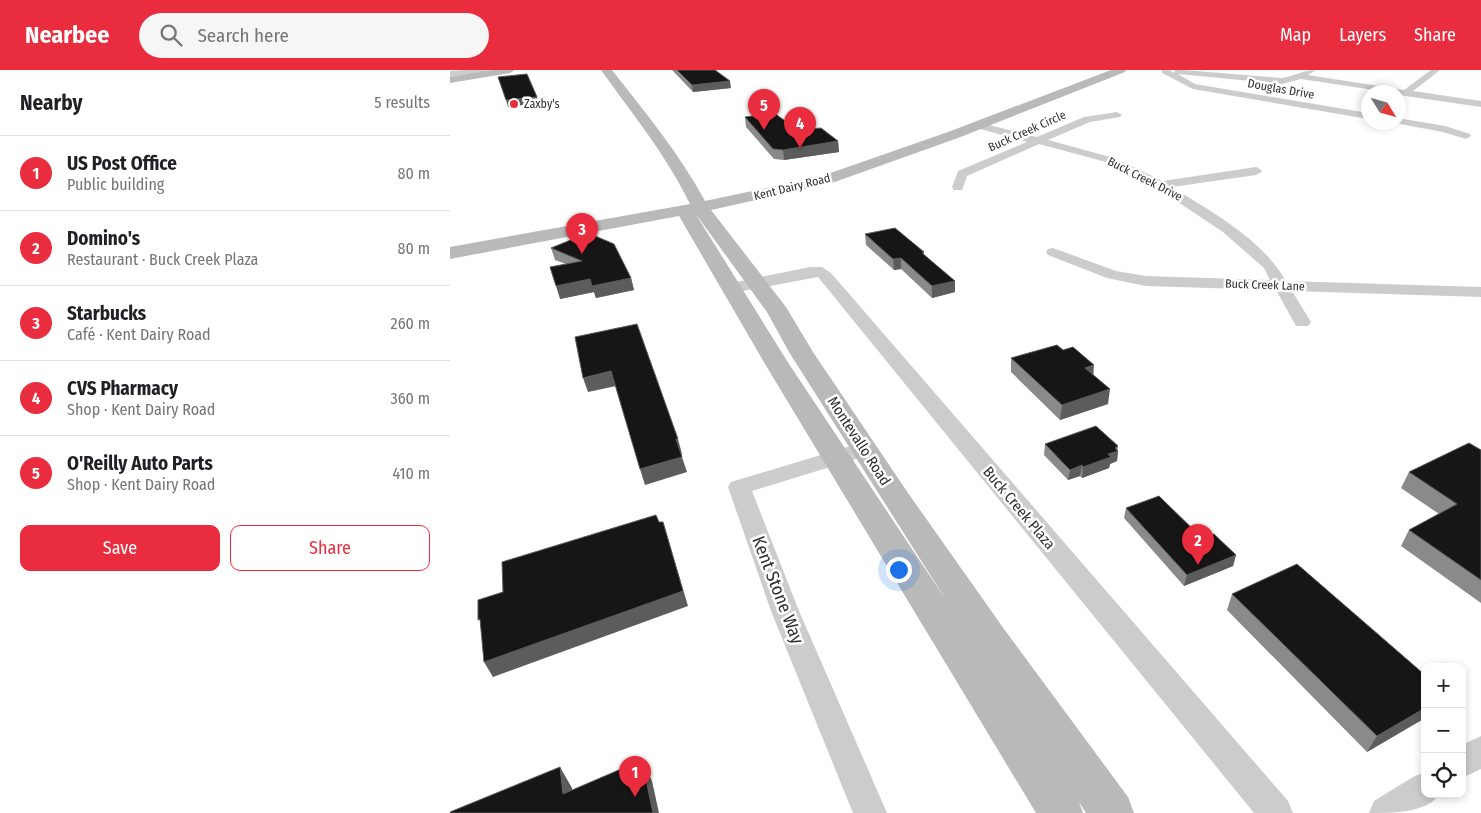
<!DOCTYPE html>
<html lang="en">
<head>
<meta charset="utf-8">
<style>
	body { margin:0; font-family:"Fira Sans Condensed",sans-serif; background:#f6f6f6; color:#202124 }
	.controls { position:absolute; right:15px; bottom:15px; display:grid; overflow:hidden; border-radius:10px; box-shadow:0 2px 8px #0003 }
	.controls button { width:45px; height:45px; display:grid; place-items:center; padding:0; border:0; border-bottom:1px solid #e0e0e0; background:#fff; color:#202124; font:25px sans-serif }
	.compass { position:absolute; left:911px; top:15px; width:45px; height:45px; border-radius:50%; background:#fff; box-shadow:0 2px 8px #0003; rotate:127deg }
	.you { position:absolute; left:448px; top:499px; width:18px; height:18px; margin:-12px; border:4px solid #fff; border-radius:50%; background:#1a73e8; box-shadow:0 0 0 8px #1a73e833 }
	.badge { display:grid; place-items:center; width:32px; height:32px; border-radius:50%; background:#ea2d3e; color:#fff; font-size:16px; font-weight:700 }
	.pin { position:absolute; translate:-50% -41px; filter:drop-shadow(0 1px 2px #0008) }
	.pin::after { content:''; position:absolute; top:26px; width:18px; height:15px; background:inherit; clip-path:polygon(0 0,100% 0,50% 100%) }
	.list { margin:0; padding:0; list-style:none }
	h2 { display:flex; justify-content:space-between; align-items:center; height:65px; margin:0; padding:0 20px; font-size:21px }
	h2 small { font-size:16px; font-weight:400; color:#757577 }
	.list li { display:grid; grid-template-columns:32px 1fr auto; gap:15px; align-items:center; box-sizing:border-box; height:75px; padding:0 20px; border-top:1px solid #e0e0e0 }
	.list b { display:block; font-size:19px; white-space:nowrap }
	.list p { margin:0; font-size:16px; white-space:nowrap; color:#757577 }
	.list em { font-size:16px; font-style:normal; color:#757577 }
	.actions { display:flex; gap:10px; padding:15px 20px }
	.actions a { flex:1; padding:11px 0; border:1px solid #ea2d3e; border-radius:10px; text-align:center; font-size:18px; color:#ea2d3e }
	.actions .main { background:#ea2d3e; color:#fff }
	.icon { flex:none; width:28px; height:28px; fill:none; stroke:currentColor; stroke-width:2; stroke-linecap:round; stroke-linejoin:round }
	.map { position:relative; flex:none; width:1031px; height:743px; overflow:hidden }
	header { display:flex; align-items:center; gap:30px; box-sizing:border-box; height:70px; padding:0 25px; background:#ea2d3e; color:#fff }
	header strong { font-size:24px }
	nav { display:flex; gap:28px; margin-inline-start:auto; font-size:18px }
	.search { width:350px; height:45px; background:#f6f6f6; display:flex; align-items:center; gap:12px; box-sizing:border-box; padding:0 18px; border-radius:28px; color:#757577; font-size:19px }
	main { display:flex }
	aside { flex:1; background:#fff }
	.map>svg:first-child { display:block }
</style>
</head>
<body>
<header>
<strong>Nearbee</strong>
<div class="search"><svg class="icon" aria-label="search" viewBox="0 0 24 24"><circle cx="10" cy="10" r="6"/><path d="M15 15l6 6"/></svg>Search here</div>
<nav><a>Map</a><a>Layers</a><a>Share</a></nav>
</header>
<main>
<aside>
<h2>Nearby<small>5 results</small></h2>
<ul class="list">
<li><span class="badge">1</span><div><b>US Post Office</b><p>Public building</p></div><em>80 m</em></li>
<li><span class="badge">2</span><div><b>Domino's</b><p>Restaurant · Buck Creek Plaza</p></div><em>80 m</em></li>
<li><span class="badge">3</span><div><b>Starbucks</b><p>Café · Kent Dairy Road</p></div><em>260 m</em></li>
<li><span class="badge">4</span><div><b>CVS Pharmacy</b><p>Shop · Kent Dairy Road</p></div><em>360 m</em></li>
<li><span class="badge">5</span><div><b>O'Reilly Auto Parts</b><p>Shop · Kent Dairy Road</p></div><em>410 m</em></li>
</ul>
<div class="actions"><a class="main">Save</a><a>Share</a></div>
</aside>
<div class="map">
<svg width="1031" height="743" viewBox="0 0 1031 743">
	<rect width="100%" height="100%" fill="#fff"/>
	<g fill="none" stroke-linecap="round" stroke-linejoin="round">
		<path fill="#ccc" fill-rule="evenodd" d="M13,0H38L34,2L0,7V1Z
			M712,0H719L724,3L725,0H734L832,8C844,6 854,0 866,0L858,5L954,20L981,0H990L963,21L1031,31V37L955,26L948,24V22H937L851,9L832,14L728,4L745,14L918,43V49L743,19L712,3Z
			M667,42L672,45L670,47L640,52L598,70L664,88L713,111L806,97L810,99L812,101L810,103L806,105L722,117C763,143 811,168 836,211L1031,217V227L842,221L861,252L858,256H846L826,220L696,216L657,208L598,185L596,182L598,179L603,178L666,201L696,206L820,210L814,198L773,162L707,118L656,92L589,74L517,106L512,120H504L502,117L508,101L577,72L523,57V53L527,52L587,67L634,47Z
			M948,48L995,56L1020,64L1021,66L1016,69L993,62L944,53L948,52Z
			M360,197H372L381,203L838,731L843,743H804L368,207L282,223L276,221L274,218L276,215L282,213Z
			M414,372L422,374L425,379L422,384L302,421L349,541L437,743H403L321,541L278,417L281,412Z
			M1031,666V699L1012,708V675Z
			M975,702V724H989C979,743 941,743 919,743L924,731L963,707Z"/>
		<path fill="#b9b9b9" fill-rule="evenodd" d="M41,0H65L60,3L0,13V7Z
			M151,0H162C195,42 229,83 255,131L369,107L498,62L661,0H676L675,2L508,68L379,114L261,140L336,237L363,282L458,423L554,559L678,727L684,743H636L629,732L633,743H586L315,294L229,146L0,189V177L240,134C215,83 183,45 151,0ZM245,143L317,242L339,282L498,533L339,294Z"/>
	</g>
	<path fill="#8a8a8a" d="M222,0H265L281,18L243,22Z
		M295,47L348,60L388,71L389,82L334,90L324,89L296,57Z
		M415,164L474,182V184L505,222L482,228L451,199L444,200L416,175Z
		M101,178L181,208L184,220L146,228L144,222L110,229L116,194L105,190Z
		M561,288L643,305L658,334L610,350L561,302Z
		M595,374L667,380L668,381L667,391L660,394L659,398L632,408L630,406L618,410L594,385Z
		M1031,380V533L951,476L959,460L989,444L951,418L959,402Z
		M676,438L786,485L783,496L734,516L674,448Z
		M782,524L975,605V648L917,682L777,540Z"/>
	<path fill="#5c5c5c" d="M280,11L281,18L243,22L242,15Z
		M87,27L89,33L58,37L56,30Z
		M388,71L389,82L334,90L333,80Z
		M451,188V199L444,200L443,189Z
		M181,208L184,220L146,228L142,216Z
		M140,209L144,222L110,229L106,216Z
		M505,211V222L482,228V216Z
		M644,295L643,309L635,298Z
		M161,301L166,316L138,322L133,308Z
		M660,319L658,334L610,350L612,335Z
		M226,369H228L232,384L230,385Z
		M668,376L667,381H668L667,391L660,394L659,398L632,408L633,397L658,384L665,378Z
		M232,387L237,402L195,415L190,399Z
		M632,395L630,406L618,410L620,400Z
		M213,452L238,536L43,607L34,592Z
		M786,485L783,496L734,516L737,505Z
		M975,638V648L917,682L927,666Z
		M192,690L202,711L209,743H203Z
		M110,697L122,718L125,743L113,724Z"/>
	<path fill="#161616" stroke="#5c5c5c" d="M227,0H265L280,11L242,15Z
		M77,4L87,27L56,30L48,7Z
		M324,43L348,60L371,58L388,71L333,80L323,79L295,47Z
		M445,158L474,182L472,183L505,211L482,216L451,188L443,189L415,164Z
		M138,163L164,174L181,208L142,216L140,209L106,216L100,197L132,191L101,178Z
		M187,254L228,369H226L232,387L190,399L161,301L133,308L125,267Z
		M607,275L613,280L623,277L644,295L635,298L660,319L612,335L561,288Z
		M646,356L668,376L665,378L668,381L658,384L661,387L633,397L632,395L620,400L595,374Z
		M1019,373L1031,380V510L959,460L1007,434L959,402Z
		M709,426L752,468L764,464L786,485L737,505L676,438Z
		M206,445L209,452H213L233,521L34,592L30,549L28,550V530L53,522L52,492Z
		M847,494L975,605V638L927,666L782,524Z
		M192,690L203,743H0V742L110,697L113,724Z"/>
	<circle fill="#ea2d3e" stroke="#fff" stroke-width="2" cx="64" cy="34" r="5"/>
	<g text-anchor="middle" stroke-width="5" stroke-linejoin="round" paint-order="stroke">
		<g font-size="12" fill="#2f2f2f" stroke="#fff">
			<text transform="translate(831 19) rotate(10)" y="4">Douglas Drive</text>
			<text transform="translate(577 61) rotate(-24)" y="4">Buck Creek Circle</text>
			<text transform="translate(695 109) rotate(27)" y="4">Buck Creek Drive</text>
			<text transform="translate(342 117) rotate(-14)" y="4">Kent Dairy Road</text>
			<text transform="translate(815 215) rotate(2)" y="4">Buck Creek Lane</text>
		</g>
		<g font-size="12" fill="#2f2f2f" stroke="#fff" text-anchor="start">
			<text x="74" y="38">Zaxby's</text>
		</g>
		<g font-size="15" fill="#2f2f2f" stroke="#fff">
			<text transform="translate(409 371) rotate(57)" y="5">Montevallo Road</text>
			<text transform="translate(569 438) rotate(50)" y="5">Buck Creek Plaza</text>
		</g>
		<g font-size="18" fill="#2f2f2f" stroke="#fff">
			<text transform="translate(328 520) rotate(69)" y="6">Kent Stone Way</text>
		</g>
	</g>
</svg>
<div class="controls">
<button>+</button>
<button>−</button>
<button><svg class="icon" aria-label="locate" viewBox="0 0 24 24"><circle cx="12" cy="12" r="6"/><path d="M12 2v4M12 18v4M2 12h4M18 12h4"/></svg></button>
</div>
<svg class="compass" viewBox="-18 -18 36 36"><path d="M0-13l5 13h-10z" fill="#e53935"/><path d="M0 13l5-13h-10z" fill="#757577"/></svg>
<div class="you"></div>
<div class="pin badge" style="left:185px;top:727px">1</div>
<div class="pin badge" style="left:748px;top:495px">2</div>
<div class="pin badge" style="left:132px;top:184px">3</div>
<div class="pin badge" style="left:350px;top:78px">4</div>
<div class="pin badge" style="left:314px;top:60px">5</div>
</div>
</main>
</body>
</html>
